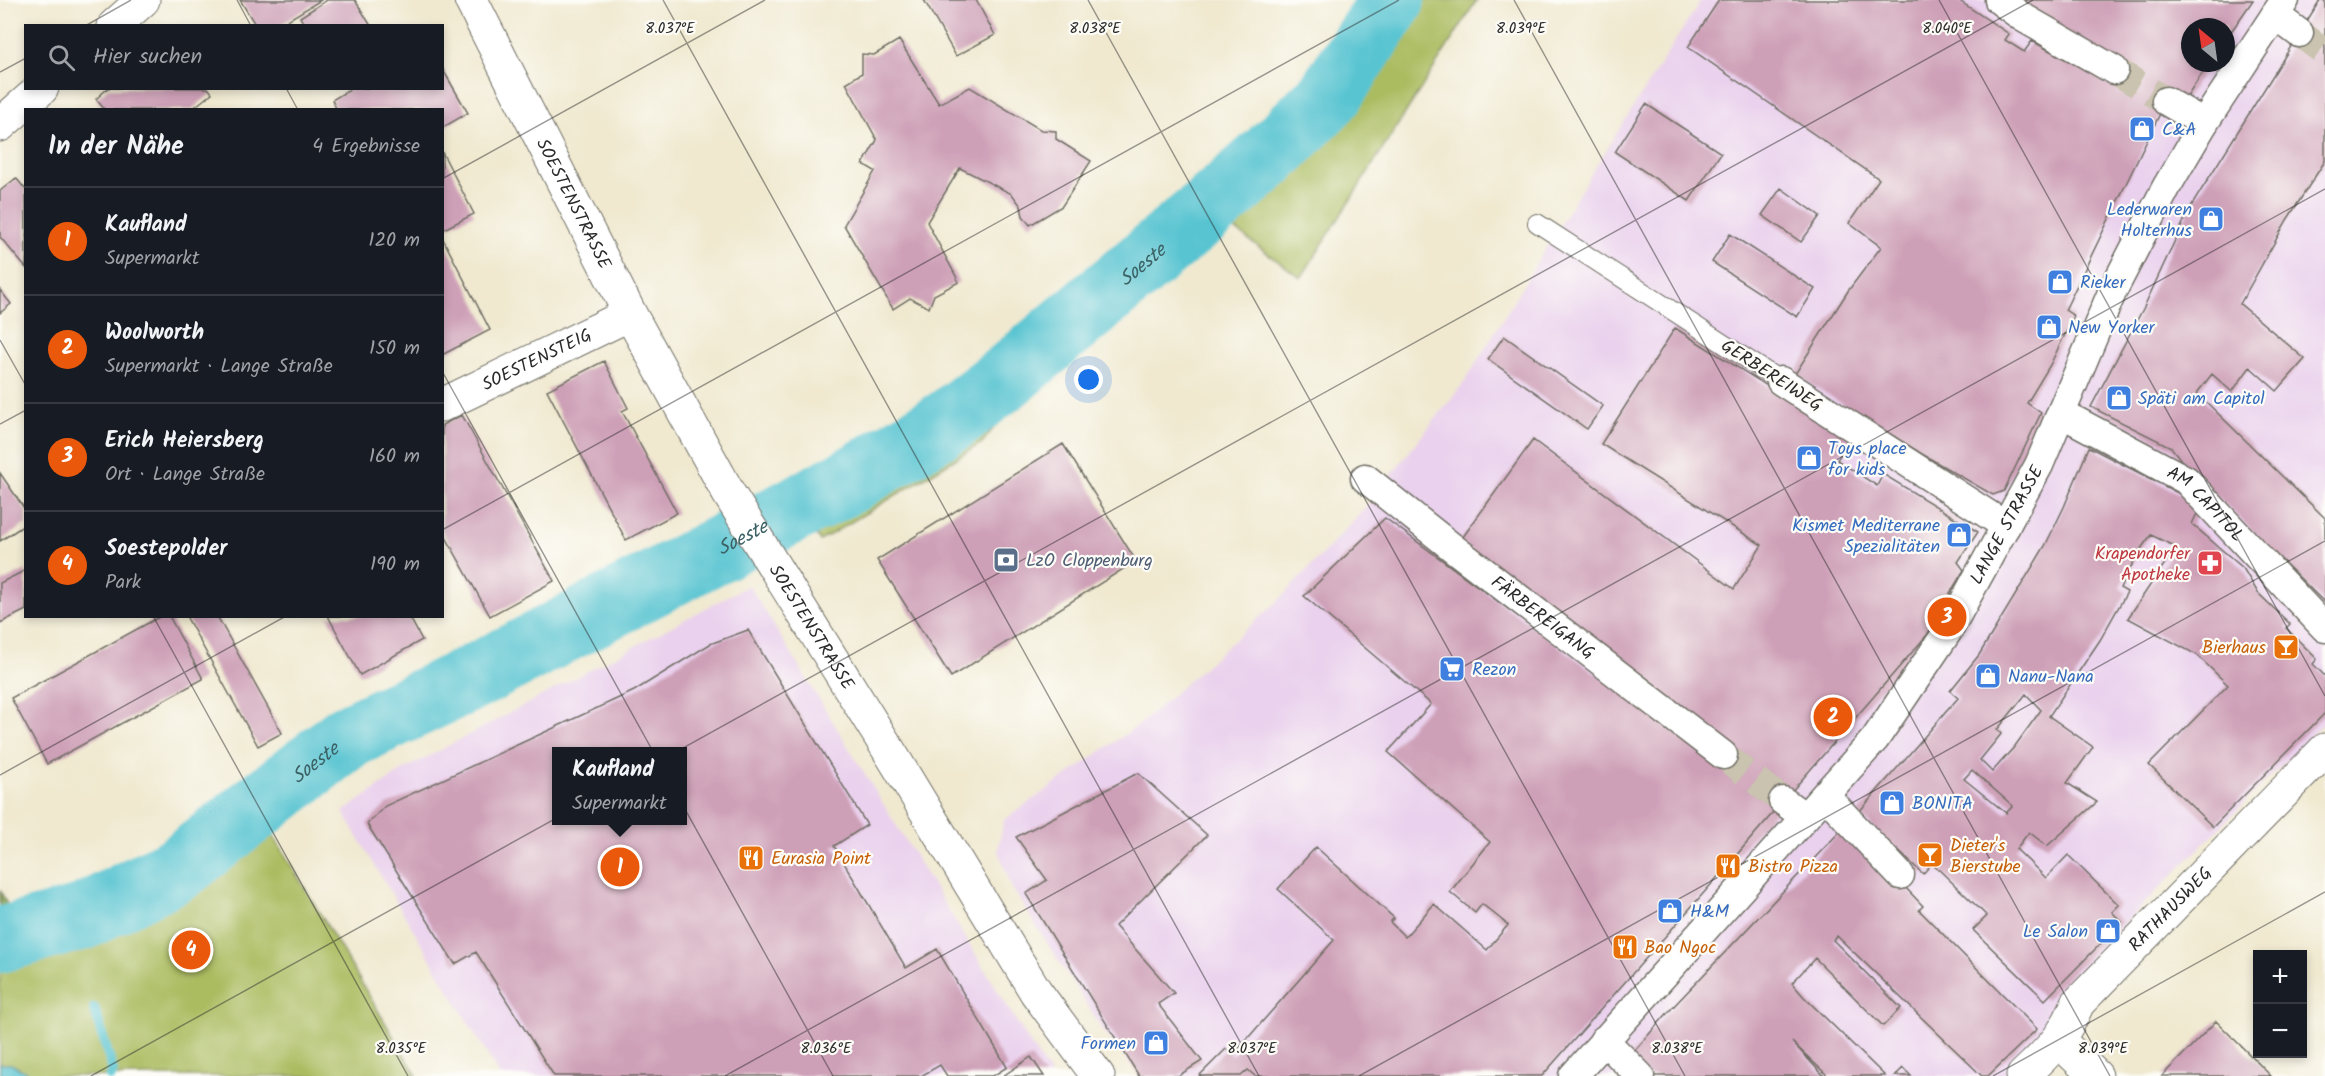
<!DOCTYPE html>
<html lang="de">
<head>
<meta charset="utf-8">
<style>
	body { margin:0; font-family:Kalam,sans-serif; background:#242831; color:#f1f3f6 }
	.controls { position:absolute; right:18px; bottom:18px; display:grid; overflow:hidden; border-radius:0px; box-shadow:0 3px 9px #0003 }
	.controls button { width:54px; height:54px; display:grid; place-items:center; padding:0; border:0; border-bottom:2px solid #363941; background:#171b24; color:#f1f3f6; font:30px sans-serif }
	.compass { position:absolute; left:2181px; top:18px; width:54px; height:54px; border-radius:50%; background:#171b24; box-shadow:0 3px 9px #0003; rotate:331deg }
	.you { position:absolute; left:1089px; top:380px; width:21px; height:21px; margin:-15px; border:4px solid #fff; border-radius:50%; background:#1a73e8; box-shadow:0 0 0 9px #1a73e833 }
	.badge { display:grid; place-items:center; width:39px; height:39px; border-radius:50%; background:#ea580c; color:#fff; font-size:20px; font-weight:700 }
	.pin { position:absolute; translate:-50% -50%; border:3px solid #fff; box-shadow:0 2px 6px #0006 }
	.popup { position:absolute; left:552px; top:747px; width:135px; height:78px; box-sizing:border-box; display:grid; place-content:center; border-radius:0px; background:#171b24; filter:drop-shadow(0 2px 4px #0005); font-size:20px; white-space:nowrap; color:#9ea1a6 }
	.popup b { font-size:22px; color:#f1f3f6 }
	.popup::after { content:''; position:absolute; left:50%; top:100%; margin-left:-12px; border:12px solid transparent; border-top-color:#171b24 }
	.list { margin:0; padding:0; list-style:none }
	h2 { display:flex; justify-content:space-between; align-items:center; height:78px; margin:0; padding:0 24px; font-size:26px }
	h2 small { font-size:20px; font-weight:400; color:#9ea1a6 }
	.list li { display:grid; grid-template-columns:39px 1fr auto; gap:18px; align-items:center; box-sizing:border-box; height:108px; padding:0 24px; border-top:2px solid #363941 }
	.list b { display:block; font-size:22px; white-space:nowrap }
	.list p { margin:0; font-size:20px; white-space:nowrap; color:#9ea1a6 }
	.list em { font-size:20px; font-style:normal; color:#9ea1a6 }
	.icon { flex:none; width:33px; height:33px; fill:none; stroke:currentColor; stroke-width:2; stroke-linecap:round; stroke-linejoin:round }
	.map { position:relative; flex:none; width:2325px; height:1076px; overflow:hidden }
	.search { position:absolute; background:#171b24; box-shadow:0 3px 9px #0003; left:24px; top:24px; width:420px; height:66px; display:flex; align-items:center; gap:15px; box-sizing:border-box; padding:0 21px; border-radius:0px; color:#9ea1a6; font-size:22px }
	.panel { position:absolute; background:#171b24; box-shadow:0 3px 9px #0003; left:24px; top:108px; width:420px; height:510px; border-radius:0px }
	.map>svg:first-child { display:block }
</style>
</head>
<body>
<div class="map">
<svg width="2325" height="1076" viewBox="0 0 2325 1076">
	<rect width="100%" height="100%" fill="#fdfcf7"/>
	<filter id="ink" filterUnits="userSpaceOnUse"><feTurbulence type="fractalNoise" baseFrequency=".0167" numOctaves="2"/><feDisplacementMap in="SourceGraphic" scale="12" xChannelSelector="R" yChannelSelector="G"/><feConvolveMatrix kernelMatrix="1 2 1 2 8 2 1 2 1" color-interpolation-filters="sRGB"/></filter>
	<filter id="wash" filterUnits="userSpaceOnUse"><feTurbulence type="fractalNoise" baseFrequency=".008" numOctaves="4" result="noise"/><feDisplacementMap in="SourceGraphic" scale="24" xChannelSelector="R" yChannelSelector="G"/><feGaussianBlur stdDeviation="1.35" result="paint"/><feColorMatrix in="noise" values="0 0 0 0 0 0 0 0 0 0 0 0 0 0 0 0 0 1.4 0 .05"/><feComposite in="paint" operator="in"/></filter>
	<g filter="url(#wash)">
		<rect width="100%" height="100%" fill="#f0e9d0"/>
		<path fill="#ead1ed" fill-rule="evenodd" d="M1701,0H2325V722L2135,913L2053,1002L2058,1028L2009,1076H1140L1102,1029L1012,888L998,850L1004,820L1141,723L1278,601L1360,514L1466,380L1584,185ZM2190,27H2226V63H2190Z
			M749,585L1028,1040L1051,1076H500L343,812L403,770ZM557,752H683V820H557Z"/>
		<path fill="#abbc60" stroke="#6b7446" stroke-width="1.5" d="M1406,0H1477L1301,278L1229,225L1015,400L982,443L820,541L804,514L955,428L1279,163L1338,104Z
			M270,830L417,1076H0V962L79,938L179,893Z"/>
		<path fill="#88a456" stroke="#5a6840" stroke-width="1.5" d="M0,890L14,918L0,923Z"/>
		<path fill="#58c4d1" stroke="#42787e" stroke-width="1.5" d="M0,1064H11L33,1076H0Z"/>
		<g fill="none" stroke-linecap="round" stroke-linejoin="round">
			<path stroke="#58c4d1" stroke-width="10" d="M94,1008L113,1071L110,1076"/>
			<path stroke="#58c4d1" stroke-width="66" id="s1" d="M0,940L81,918L179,868L347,737L480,674L851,480L949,421L1009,375L1213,205L1270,155L1329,96L1392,0"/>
		</g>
		<g id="blocks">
			<path fill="#cea0b7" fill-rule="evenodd" d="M240,0H321L278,26H256Z
				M327,0H355L371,26H305L300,17Z
				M924,0H976L995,35L956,56Z
				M1719,0H1958L2009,34L2005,40L2024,52L2032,41L2107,82L2014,0H2253L2226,39V27H2190V63H2209L2185,100L2170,93L2065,310L2074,316L2050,365L2027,403L2041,413L2004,491L1993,495L1922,454L1795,374L1848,291L1881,247L1849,223L1879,179L1688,47Z
				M2320,0H2325V161L2287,220L2240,304L2305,359L2277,391L2250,367L2232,392L2212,374L2197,393L2325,518V603L2181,460L2171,447L2091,407L2144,307L2190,208Z
				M899,40L939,104L970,87L1041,130L1056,131V139L1091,161L1062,206L1030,225L1023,216L1021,206L1012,194L960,168L927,222L959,282L934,295L929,308L910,298L893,309L844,225L875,171L863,164L877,140L846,83L862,73V54L874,55Z
				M442,68L468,113L442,128V110H337L332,100L352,88H442Z
				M108,88H208L212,93L191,110H105L96,99Z
				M1646,104L1721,153L1689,201L1615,152Z
				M442,152L474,214L442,230Z
				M16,178L26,190V268L0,237V191Z
				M1781,188L1820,216L1801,242L1762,215Z
				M1730,234L1815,289L1797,317L1712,262Z
				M442,237L490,330L442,355Z
				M0,290L11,304L0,313Z
				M1675,328L1850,438L1837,460L1877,486L1883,474L1978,532L1958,562L1964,570L1950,593L1944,610L1927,635L1708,888L1542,1076H1255L1248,1070L1241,1076H1199L1226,1049L1233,1055L1334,940L1278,889L1316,847L1394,918L1390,922L1405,937L1434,904L1487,950L1508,925L1482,904L1475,913L1450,892L1490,842L1388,752L1431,704L1304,596L1385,518L1717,763L1460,541L1533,440L1734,589L1762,545L1601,444Z
				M1504,336L1603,406L1587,429L1488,359Z
				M604,361L628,408L622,411L677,513L626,540L547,390Z
				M462,415L554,581L490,616L442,530V425Z
				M1063,444L1136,561L951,677L877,560Z
				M2089,447L2201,505L2192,524L2243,568L2258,593L2290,624L2286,628L2317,659L2313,664L2325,676V713L2213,827L2149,765L2228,685L2197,655L2128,618L2176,547L2151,535L2140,550L2120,588L2127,592L2100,640L2049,716L2093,747L2067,783L2097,802L2047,846L2029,832L2016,849L2046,878L2068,855L2119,905L2112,912L2122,922L2045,1000L1973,930L1987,916L1932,863L1923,874L1858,813L1958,698L1950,691L1979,655L2045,546L2064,507ZM2026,694L2041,710L2015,746L1992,772L1980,760L2002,733L1997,730ZM1972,770L2013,806L2006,813L1964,779Z
				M0,473L26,511V524L0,541Z
				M26,570V610L0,623V583Z
				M161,616H169L203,679L47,764L11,698Z
				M186,616H217L282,733L258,746Z
				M328,616H409L422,640L360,675Z
				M748,630L867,825L834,846L906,968L937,949L1007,1067L993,1076H947L940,1065L921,1076H554L476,952L455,964L367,824L385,806L634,691L710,644ZM557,752H683V820H557Z
				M1138,773L1207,835L1115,926L1174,993L1158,1004L1202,1061L1178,1076H1139L1026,894L1047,880L1016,837Z
				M1846,825L1923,906L1919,910L2037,1029L1988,1076H1982L1837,936L1833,940L1901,1008L1883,1026L1815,958L1792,983L1804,997L1885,1076H1828L1792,1042L1824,1076H1650L1629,1057L1672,1008Z
				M2216,1021L2271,1076H2162Z
				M1031,1057L1044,1076H1003Z
				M1903,1068L1911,1076H1895Z"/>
		</g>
	</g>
	<g filter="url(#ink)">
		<use href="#blocks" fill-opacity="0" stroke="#706e65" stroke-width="1.5"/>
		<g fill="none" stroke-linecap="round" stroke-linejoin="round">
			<path stroke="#c9c3af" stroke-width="28" stroke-dasharray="28 14" stroke-linecap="butt" d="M2299,33L2325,52
				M2114,70L2166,101
				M1723,755L1783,801"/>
			<g stroke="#706e65" stroke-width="20">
				<path id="service" d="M1537,223L1781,381"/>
			</g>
			<g stroke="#706e65" stroke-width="31">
				<g id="pedestrian">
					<path d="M1999,0L2022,17L2114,70"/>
					<path d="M2275,15L2299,33"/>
					<path d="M2166,101L2204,123"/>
					<path d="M1781,381L2006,526"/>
					<path id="s2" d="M2061,413L2186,480L2325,628"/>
					<path id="s3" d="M1365,478L1453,548L1723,755"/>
					<path d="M1825,795L1900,875"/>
					<path d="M1783,801L1805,817"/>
					<path d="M1604,1040L1640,1076"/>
					<path id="s4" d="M1573,1076L1875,739L1948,631L2039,465L2113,290L2167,186L2204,123L2285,0"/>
				</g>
			</g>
			<g stroke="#706e65" stroke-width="35">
				<g id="minor">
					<path d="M114,26L143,0"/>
					<path d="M0,125L42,88"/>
					<path id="s5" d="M442,405L630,314"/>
					<path d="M2059,1041L2096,1076"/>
					<path id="s6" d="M2023,1076C2051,1049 2062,1040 2078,1003L2325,750"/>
				</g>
			</g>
			<g stroke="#706e65" stroke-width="35">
				<g id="tertiary">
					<path id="s7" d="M471,0L630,314L729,494L893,757L1036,992L1098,1076"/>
				</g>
			</g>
			<use href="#service" stroke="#fff" stroke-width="18"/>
			<use href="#pedestrian" stroke="#fff" stroke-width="28"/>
			<use href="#minor" stroke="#fff" stroke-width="33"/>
			<use href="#tertiary" stroke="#fff" stroke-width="33"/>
		</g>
	</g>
	<path fill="none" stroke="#2b2b2b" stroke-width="1.5" stroke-opacity="0.45" d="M237,0L251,26M663,0L1259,1076M1088,0L1685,1076M1514,0L2110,1076M1939,0L2325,696M85,26L131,0M0,72L26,58M286,88L298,110M442,179L765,0M0,340L26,386M442,371L833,1076M0,424L26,410M442,530L1399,0M153,616L408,1076M0,775L286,616M91,1076L2033,0M725,1076L2325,189M1359,1076L2325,541M1993,1076L2325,892"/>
	<defs>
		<g id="shop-square" transform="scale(1.35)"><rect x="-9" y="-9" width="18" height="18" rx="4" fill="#3f7fe0" stroke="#fdfcf7"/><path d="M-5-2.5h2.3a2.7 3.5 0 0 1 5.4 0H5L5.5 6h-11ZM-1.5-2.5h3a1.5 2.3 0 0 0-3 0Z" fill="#fff"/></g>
		<g id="bank-square" transform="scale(1.35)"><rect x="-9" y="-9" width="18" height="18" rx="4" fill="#5c6f8a" stroke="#fdfcf7"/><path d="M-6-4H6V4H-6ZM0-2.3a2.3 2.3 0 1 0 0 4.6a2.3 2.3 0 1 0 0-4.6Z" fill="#fff"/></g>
		<g id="pharmacy-square" transform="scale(1.35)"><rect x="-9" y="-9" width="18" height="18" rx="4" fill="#e0444e" stroke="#fdfcf7"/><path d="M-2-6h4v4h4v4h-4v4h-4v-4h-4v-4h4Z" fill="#fff"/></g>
		<g id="bar-square" transform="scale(1.35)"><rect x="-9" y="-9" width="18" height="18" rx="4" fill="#e8710a" stroke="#fdfcf7"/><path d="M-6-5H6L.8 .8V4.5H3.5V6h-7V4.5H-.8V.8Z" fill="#fff"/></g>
		<g id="supermarket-square" transform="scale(1.35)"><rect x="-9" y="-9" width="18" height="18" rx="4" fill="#3f7fe0" stroke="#fdfcf7"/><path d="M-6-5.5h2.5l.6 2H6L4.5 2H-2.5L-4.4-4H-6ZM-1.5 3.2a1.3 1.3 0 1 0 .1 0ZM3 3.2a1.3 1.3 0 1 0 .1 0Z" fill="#fff"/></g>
		<g id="restaurant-square" transform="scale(1.35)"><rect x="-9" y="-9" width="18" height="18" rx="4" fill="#e8710a" stroke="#fdfcf7"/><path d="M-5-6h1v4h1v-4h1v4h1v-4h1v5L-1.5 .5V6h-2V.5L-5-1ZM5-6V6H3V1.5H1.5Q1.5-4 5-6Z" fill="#fff"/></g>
	</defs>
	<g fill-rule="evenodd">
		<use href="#shop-square" x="2142" y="129"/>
		<use href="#shop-square" x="2211" y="219"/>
		<use href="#shop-square" x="2060" y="282"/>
		<use href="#shop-square" x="2049" y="327"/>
		<use href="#shop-square" x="2119" y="398"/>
		<use href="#shop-square" x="1809" y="458"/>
		<use href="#shop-square" x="1959" y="535"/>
		<use href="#bank-square" x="1006" y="560"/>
		<use href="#pharmacy-square" x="2210" y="563"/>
		<use href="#bar-square" x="2286" y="647"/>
		<use href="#supermarket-square" x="1452" y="669"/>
		<use href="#shop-square" x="1988" y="676"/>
		<use href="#shop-square" x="1892" y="803"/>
		<use href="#bar-square" x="1930" y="855"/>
		<use href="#restaurant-square" x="751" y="858"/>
		<use href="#restaurant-square" x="1728" y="866"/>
		<use href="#shop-square" x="1670" y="911"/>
		<use href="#shop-square" x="2108" y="931"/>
		<use href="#restaurant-square" x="1625" y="947"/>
		<use href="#shop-square" x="1156" y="1043"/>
	</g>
	<g text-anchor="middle" stroke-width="4.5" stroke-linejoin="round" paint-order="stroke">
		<g font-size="18" fill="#366cbe" stroke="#fdfcf7" text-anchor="start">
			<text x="2162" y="135">C&amp;A</text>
			<text x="2192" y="215" text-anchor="end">Lederwaren<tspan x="2192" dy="21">Holterhus</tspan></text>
			<text x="2080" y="288">Rieker</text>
			<text x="2068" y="333">New Yorker</text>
			<text x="2138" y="404">Späti am Capitol</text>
			<text x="1828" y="454">Toys place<tspan x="1828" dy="21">for kids</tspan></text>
			<text x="1940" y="531" text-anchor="end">Kismet Mediterrane<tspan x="1940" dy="21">Spezialitäten</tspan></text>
			<text x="1472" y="675">Rezon</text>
			<text x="2008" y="682">Nanu-Nana</text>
			<text x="1912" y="809">BONITA</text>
			<text x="1690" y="917">H&amp;M</text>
			<text x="2088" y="937" text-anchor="end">Le Salon</text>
			<text x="1136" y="1049" text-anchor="end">Formen</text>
		</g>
		<g font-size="18" fill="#2b2b2b" stroke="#fdfcf7">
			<text dy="6" stroke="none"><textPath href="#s7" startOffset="228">SOESTENSTRASSE</textPath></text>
			<text dy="6" stroke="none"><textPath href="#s5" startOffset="105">SOESTENSTEIG</textPath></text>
			<text transform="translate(1772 375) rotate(33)" y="6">GERBEREIWEG</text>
			<text dy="6" stroke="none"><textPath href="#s2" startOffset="172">AM CAPITOL</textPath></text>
			<text dy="6" stroke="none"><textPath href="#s4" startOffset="704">LANGE STRASSE</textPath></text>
			<text dy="6" stroke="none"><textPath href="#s3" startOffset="226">FÄRBEREIGANG</textPath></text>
			<text dy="6" stroke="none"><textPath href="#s7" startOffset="714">SOESTENSTRASSE</textPath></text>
			<text dy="6" stroke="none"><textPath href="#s6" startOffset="224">RATHAUSWEG</textPath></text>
		</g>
		<g font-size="18" fill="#be3a42" stroke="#fdfcf7" text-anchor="end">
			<text x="2190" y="559">Krapendorfer<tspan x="2190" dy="21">Apotheke</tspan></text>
		</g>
		<g font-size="18" fill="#4e5e75" stroke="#fdfcf7" text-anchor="start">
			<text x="1026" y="566">LzO Cloppenburg</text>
		</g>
		<g font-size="18" fill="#c56008" stroke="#fdfcf7" text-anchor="start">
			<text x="2266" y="653" text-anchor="end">Bierhaus</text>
			<text x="1950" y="851">Dieter's<tspan x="1950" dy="21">Bierstube</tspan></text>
			<text x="771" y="864">Eurasia Point</text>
			<text x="1748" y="872">Bistro Pizza</text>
			<text x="1644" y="953">Bao Ngoc</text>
		</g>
		<g font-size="20" font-style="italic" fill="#3b6165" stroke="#fdfcf7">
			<text dy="7" stroke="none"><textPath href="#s1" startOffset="1336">Soeste</textPath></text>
			<text dy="7" stroke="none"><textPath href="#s1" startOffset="850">Soeste</textPath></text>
			<text dy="7" stroke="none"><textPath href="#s1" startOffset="366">Soeste</textPath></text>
		</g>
	</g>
	<g font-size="15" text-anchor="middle" fill="#2b2b2b" stroke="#fdfcf7" stroke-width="4.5" stroke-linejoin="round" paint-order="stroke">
		<text x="670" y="33">8.037°E</text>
		<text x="1095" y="33">8.038°E</text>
		<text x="1521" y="33">8.039°E</text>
		<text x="1947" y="33">8.040°E</text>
		<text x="401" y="1053">8.035°E</text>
		<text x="826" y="1053">8.036°E</text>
		<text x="1252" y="1053">8.037°E</text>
		<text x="1677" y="1053">8.038°E</text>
		<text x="2103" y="1053">8.039°E</text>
	</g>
</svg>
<div class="controls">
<button>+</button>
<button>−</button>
</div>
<svg class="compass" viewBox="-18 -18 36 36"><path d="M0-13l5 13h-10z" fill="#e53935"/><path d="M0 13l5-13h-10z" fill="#9ea1a6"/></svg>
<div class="you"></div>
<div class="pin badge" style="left:620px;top:867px">1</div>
<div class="popup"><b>Kaufland</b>Supermarkt</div>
<div class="pin badge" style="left:1833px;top:717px">2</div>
<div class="pin badge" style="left:1947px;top:617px">3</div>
<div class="pin badge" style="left:191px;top:950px">4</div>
<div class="search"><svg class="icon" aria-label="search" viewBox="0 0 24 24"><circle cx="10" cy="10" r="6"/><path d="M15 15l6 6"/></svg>Hier suchen</div>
<section class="panel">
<h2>In der Nähe<small>4 Ergebnisse</small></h2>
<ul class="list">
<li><span class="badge">1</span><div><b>Kaufland</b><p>Supermarkt</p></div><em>120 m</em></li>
<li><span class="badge">2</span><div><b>Woolworth</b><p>Supermarkt · Lange Straße</p></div><em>150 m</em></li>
<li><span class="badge">3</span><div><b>Erich Heiersberg</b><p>Ort · Lange Straße</p></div><em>160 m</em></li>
<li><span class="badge">4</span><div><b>Soestepolder</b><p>Park</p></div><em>190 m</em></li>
</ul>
</section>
</div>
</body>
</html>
